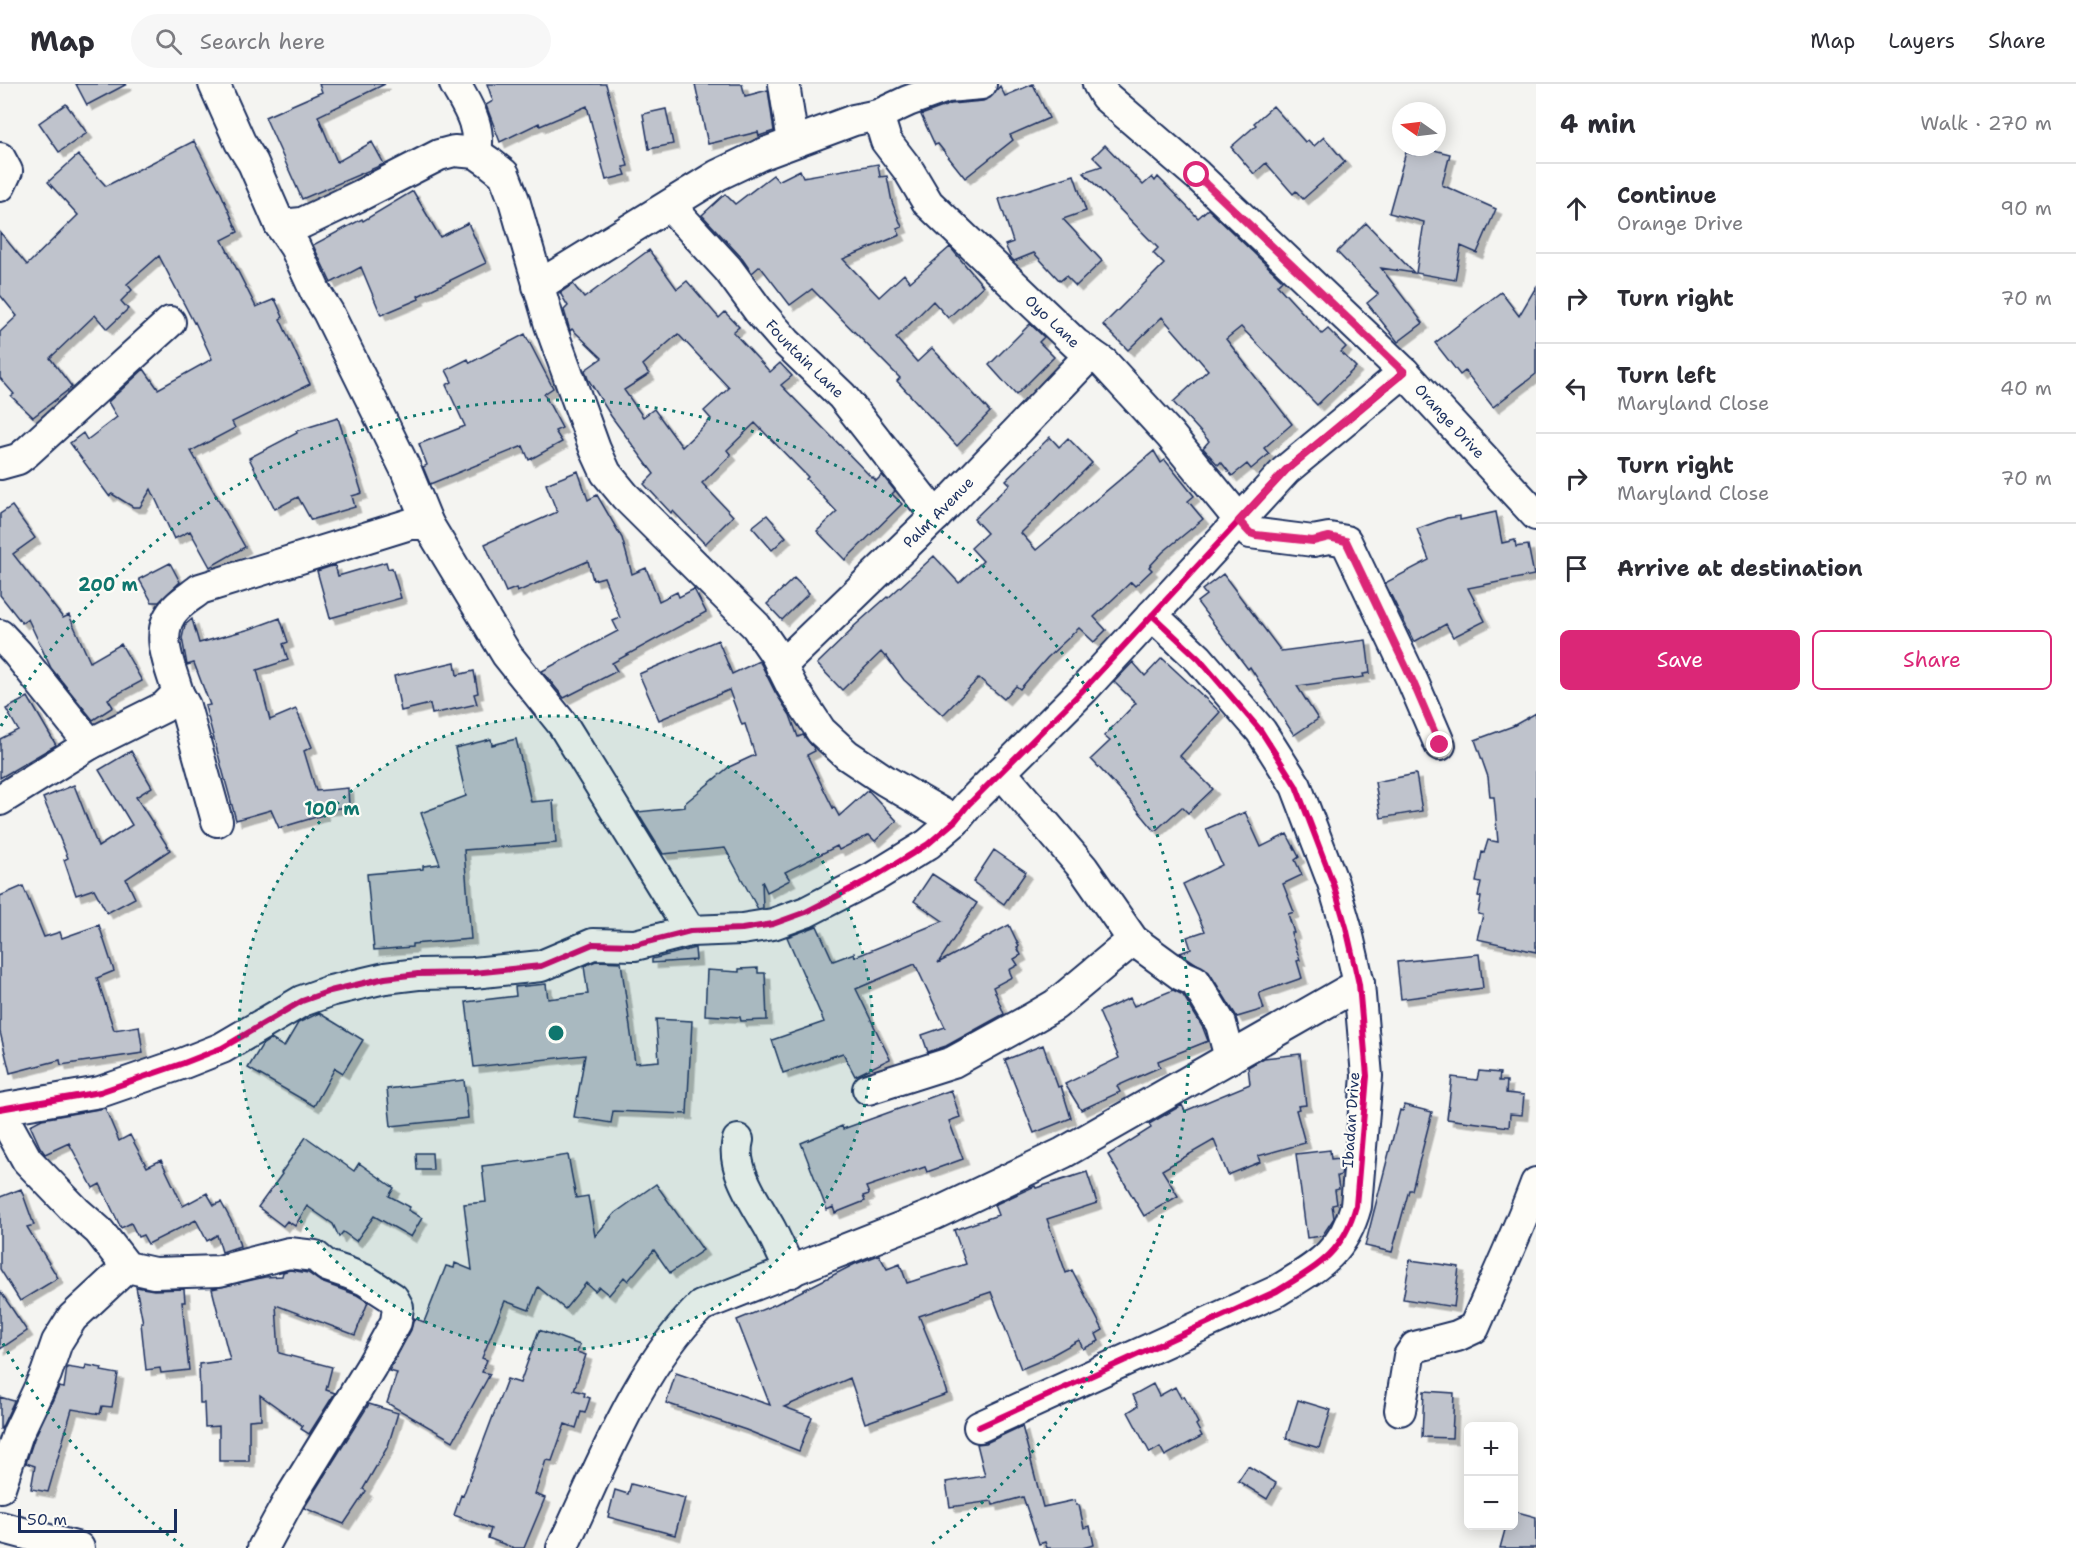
<!DOCTYPE html>
<html lang="en">
<head>
<meta charset="utf-8">
<style>
	body { margin:0; font-family:"Shantell Sans",sans-serif; background:#f7f7f7; color:#2b2b33 }
	.controls { position:absolute; right:18px; bottom:18px; display:grid; overflow:hidden; border-radius:9px; box-shadow:0 3px 15px #0003 }
	.controls button { width:54px; height:54px; display:grid; place-items:center; padding:0; border:0; border-bottom:2px solid #e1e1e2; background:#fff; color:#2b2b33; font:30px sans-serif }
	.compass { position:absolute; left:1392px; top:18px; width:54px; height:54px; border-radius:50%; background:#fff; box-shadow:0 3px 15px #0003; rotate:284deg }
	.scale { position:absolute; left:18px; bottom:15px; width:159px; box-sizing:border-box; padding-left:6px; border:3px solid #1b2f5e; border-top:0; font-size:16px; line-height:21px; white-space:nowrap; color:#1b2f5e; -webkit-text-stroke:4px #fdfcf7; paint-order:stroke }
	.stop { position:absolute; width:18px; height:18px; margin:-14px; border:4px solid #db2777; border-radius:50%; background:#fff }
	.stop.end { background:#db2777; border-color:#fff; box-shadow:0 2px 6px #0008 }
	.list { margin:0; padding:0; list-style:none }
	h2 { display:flex; justify-content:space-between; align-items:center; height:78px; margin:0; padding:0 24px; font-size:26px }
	h2 small { font-size:20px; font-weight:400; color:#7c7c81 }
	.list li { display:grid; grid-template-columns:39px 1fr auto; gap:18px; align-items:center; box-sizing:border-box; height:90px; padding:0 24px; border-top:2px solid #e1e1e2 }
	.list b { display:block; font-size:22px; white-space:nowrap }
	.list p { margin:0; font-size:20px; white-space:nowrap; color:#7c7c81 }
	.list em { font-size:20px; font-style:normal; color:#7c7c81 }
	.actions { display:flex; gap:12px; padding:18px 24px }
	.actions a { flex:1; padding:14px 0; border:2px solid #db2777; border-radius:9px; text-align:center; font-size:21px; color:#db2777 }
	.actions .main { background:#db2777; color:#fff }
	.icon { flex:none; width:33px; height:33px; fill:none; stroke:currentColor; stroke-width:2; stroke-linecap:round; stroke-linejoin:round }
	.map { position:relative; flex:none; width:1536px; height:1464px; overflow:hidden }
	header { display:flex; align-items:center; gap:36px; box-sizing:border-box; height:84px; padding:0 30px; background:#fff; border-bottom:2px solid #e1e1e2 }
	header strong { font-size:28px }
	nav { display:flex; gap:33px; margin-inline-start:auto; font-size:21px }
	.search { width:420px; height:54px; background:#f7f7f7; display:flex; align-items:center; gap:15px; box-sizing:border-box; padding:0 21px; border-radius:33px; color:#7c7c81; font-size:22px }
	main { display:flex }
	aside { flex:1; background:#fff }
	.map>svg:first-child { display:block }
</style>
</head>
<body>
<header>
<strong>Map</strong>
<div class="search"><svg class="icon" aria-label="search" viewBox="0 0 24 24"><circle cx="10" cy="10" r="6"/><path d="M15 15l6 6"/></svg>Search here</div>
<nav><a>Map</a><a>Layers</a><a>Share</a></nav>
</header>
<main>
<div class="map">
<svg width="1536" height="1464" viewBox="0 0 1536 1464">
	<defs>
		<filter id="shadow"><feDropShadow dx="5.5" dy="5.5" stdDeviation="0" flood-color="#0004"/></filter>
	</defs>
	<rect width="100%" height="100%" fill="#f4f4f1"/>
	<filter id="ink" filterUnits="userSpaceOnUse"><feTurbulence type="fractalNoise" baseFrequency=".0167" numOctaves="2"/><feDisplacementMap in="SourceGraphic" scale="12" xChannelSelector="R" yChannelSelector="G"/><feConvolveMatrix kernelMatrix="1 2 1 2 8 2 1 2 1" color-interpolation-filters="sRGB"/></filter>
	<g filter="url(#ink)">
		<path fill="#bfc3cc" stroke="#1b2f5e" stroke-width="1.5" fill-rule="evenodd" filter="url(#shadow)" d="M76,0H127L87,21Z
			M319,0H385L318,32L337,78L372,58L384,80L302,115L265,33L322,8Z
			M487,0H606L628,82L623,83L626,91L606,96L587,22L540,42L539,39L500,58L486,21L493,17Z
			M695,0H742L745,12L768,6L774,47L759,52L758,48L708,60Z
			M1033,0L1049,34L1010,51L1013,56L965,94L938,60L935,61L921,31L951,20L983,17L990,14L1000,2L1005,12Z
			M66,20L87,49L59,68L39,39Z
			M1273,22L1305,58L1308,56L1314,62L1324,53L1345,78L1303,115L1296,107L1293,110L1266,79L1254,90L1231,63L1256,41L1254,39Z
			M666,25L673,60L649,65L643,30Z
			M194,57L220,107L238,148L222,156L256,223L275,215L283,233L280,235L310,300L232,338L235,344L191,367L245,463L210,483L190,447L174,455L151,405L140,423H133L112,410L109,412L70,359L83,349L87,356L117,333L108,318L144,285L158,305L212,275L195,238L194,239L159,172L127,200L132,206L121,217L128,225L107,245L95,231L50,274L72,303L33,333L11,312L14,310L0,294V248L17,232L0,211V148L27,181L78,131L48,98L78,71L106,102Z
			M1105,61L1143,101L1152,93L1155,97L1158,93L1198,134L1208,125L1282,196L1277,201L1322,250L1328,245L1346,263L1341,268L1356,283L1317,321L1241,243L1226,255L1292,340L1264,364L1269,370L1251,385L1247,380L1232,392L1221,378L1218,381L1203,364L1209,357L1173,318L1208,286L1162,233L1128,266L1103,241L1164,180L1153,169L1158,164L1083,88L1102,82L1093,73Z
			M1430,65L1450,70L1442,101L1496,125L1477,169L1461,162L1455,196L1416,189L1424,138L1389,129L1406,68L1416,71L1417,66L1429,69Z
			M878,80L880,93L887,92L892,118L902,143L897,145L900,151L843,175L879,213L904,190L910,198L950,163L983,202L948,234L933,217L896,254L917,278L932,264L990,328L957,362L897,297L900,294L812,205L790,221L760,182L752,189L741,173L702,131L725,110L735,120L773,91L778,97L800,86L803,93Z
			M1074,91L1086,127L1063,135L1102,177L1076,202L1066,192L1060,197L1034,169L1014,177L1011,174L1005,161L1013,158L999,115Z
			M413,107L440,153L468,139L486,179L418,212L419,215L381,231L361,183L331,199L313,161L362,135L363,137Z
			M1366,139L1414,189L1381,184L1423,239L1398,258L1367,219L1378,210L1337,168Z
			M649,166L677,205L687,197L719,234L725,228L739,243L733,248L770,288L780,279L792,292L781,301L872,394L873,393L876,397L882,391L895,407L892,410L902,420L845,476L817,447L837,428L806,395L808,393L755,339L727,366L731,371L702,399L733,432L705,460L673,427L671,429L644,400L654,390L611,332L588,295L585,286L602,274L572,245L570,247L564,226L568,222L560,209L573,200L584,214ZM678,250L729,304L704,327L711,335L682,363L654,325L643,333L624,306L649,290L643,281Z
			M1536,203V290L1493,323L1465,287L1460,291L1435,259L1501,208L1519,232Z
			M1030,240L1044,253L1039,258L1054,273L1016,311L989,281Z
			M525,250L553,304L544,310L562,344L555,347L562,358L529,376L523,362L430,400L423,383L427,381L419,360L465,342L446,301L452,298L446,286L468,275L470,279Z
			M338,334L362,409L352,412L355,423L311,436L298,413L275,425L249,374L297,349L296,347Z
			M1050,353L1059,363L1068,354L1092,379L1021,449L1036,466L1154,367L1161,379L1165,376L1194,412L1188,417L1203,435L1163,468L1149,483L1152,486L1135,502L1131,498L1094,533L1106,546L1094,558L1079,544L1047,574L1020,605L1016,602L1004,615L979,594L943,631L904,596L886,572L885,573L881,568L842,606L817,580L852,546L851,545L887,513L888,514L934,472L959,499L983,477L971,464L987,449L974,435L1010,400L1006,396Z
			M578,387L588,416L597,411L622,454L632,490L646,484L659,517L677,508L679,513L694,505L706,528L612,579L617,587L564,614L542,587L618,547L613,537L620,534L604,493L593,496L588,477L517,508L516,504L506,508L485,460L557,428L546,400Z
			M12,422L35,454L13,470L63,534L69,531L90,578L121,560L142,597L108,615L113,623L93,636L51,584L28,535L22,539L0,511V430Z
			M1496,428L1502,459L1515,456L1516,463L1528,461L1534,491L1468,504L1485,537L1453,553L1446,540L1414,558L1385,499L1429,476L1417,445L1447,434L1460,432V436Z
			M767,431L786,453L772,466L752,443Z
			M386,478L388,485L392,484L401,514L330,534L317,487L335,481L338,492Z
			M170,479L180,498L159,518H152L139,495Z
			M1223,490L1281,567L1366,556L1370,589L1363,590L1364,593L1297,602L1318,635L1294,651L1250,583L1248,585L1197,518L1206,511L1202,506Z
			M794,494L809,509L782,536L767,520Z
			M280,534L288,558L283,560L288,576L257,586L270,636L296,625L312,663L304,667L316,707L348,704L349,723L322,726L323,731L279,744L271,726L236,736L205,622L210,621L194,579L187,581L182,554L185,541L192,535L199,559L250,545Z
			M718,556L732,590L759,577L761,580L775,608L790,631L798,653L803,651L813,663L815,667L807,671L833,724L834,723L839,732L868,706L897,737L875,757L869,751L839,766L837,762L785,788L790,796L767,808L762,797L763,824L758,825L725,764L663,770L637,728L685,723V719L729,683L755,671L745,640L742,641L729,606L659,636L639,590Z
			M1162,574L1220,628L1180,672L1213,705L1188,729L1182,723L1155,747L1131,718L1091,675L1110,657L1104,652L1136,619L1114,598L1133,578L1145,592Z
			M455,578L457,591L474,587L478,609L474,610L477,620L432,630L430,620L401,627L394,592Z
			M28,613L56,661L0,694V655L18,646L6,625Z
			M1536,629V868L1477,855L1483,831L1478,830L1481,813L1478,812L1481,799L1476,798L1482,768L1484,769L1488,756L1498,758L1494,713H1490L1488,693L1475,656L1513,642Z
			M491,655L492,661L516,655L531,718L553,716L556,759L464,766L471,855L412,860V863L374,866L367,790L423,785V782L440,780L421,729L466,712L455,664Z
			M131,667L152,703L136,713L170,766L126,795L135,814L107,829L94,805L76,811L64,776L68,774L43,714L74,701L98,763L132,741L99,686Z
			M1416,690L1422,727L1381,734L1375,698Z
			M1245,728L1261,763L1287,750L1299,773L1295,776L1302,791L1283,800L1294,828L1288,830L1294,849H1291L1300,876L1297,877L1302,894L1259,909L1264,925L1237,933L1209,888L1180,869L1191,865L1187,853L1205,847L1183,800L1222,781L1206,745Z
			M994,766L1026,788L1004,820L973,798Z
			M932,790L977,819L938,879L1009,841L1019,862L1017,863L1021,871L1014,875L1018,881L1009,886L1012,893L993,903L1004,930L946,962L928,968L922,951L945,943L915,880L856,905L890,975L855,992L843,969L783,989L772,956L824,938L787,853L817,842L833,877L854,869L855,873L943,837L914,817Z
			M23,802L44,853L60,848L62,854L99,841L114,887L97,894L114,946L139,942L143,969L61,981L60,976L10,989L0,948V812Z
			M695,864L696,876L652,879V875Z
			M1479,870L1483,904L1401,915L1397,878Z
			M596,877L621,878L635,979L659,977L656,935L692,937L687,1030L613,1027L611,1039L574,1033L585,971L474,983L466,918L516,912L515,903L546,900L548,915L588,910L584,882Z
			M758,884V889H765L767,936L741,937L740,933L705,931L707,886L739,888V885Z
			M1173,906L1183,911L1203,944L1208,957L1158,977L1160,983L1117,1002L1120,1008L1081,1026L1065,1000L1119,974L1099,928L1130,914L1134,922Z
			M319,929L363,956L343,989L335,984L314,1022L248,984L262,961L271,955L284,963L298,939Z
			M1043,961L1058,1003L1061,1002L1071,1034L1034,1049L1005,976Z
			M1300,970L1306,1021L1298,1022L1299,1025L1296,1026L1305,1059L1258,1072L1260,1078L1228,1091L1214,1056L1162,1086L1178,1112L1144,1132L1108,1071L1151,1044L1149,1040L1182,1021L1185,1027L1250,1000L1248,983L1264,974Z
			M1479,987L1500,989L1499,997H1507L1506,1009L1524,1011L1522,1031L1510,1030L1509,1043L1447,1035L1452,993L1477,996Z
			M464,996L468,1034L391,1042L387,1005Z
			M951,1006L960,1033L949,1037L963,1075L927,1088L925,1083L866,1103L869,1110L863,1112L865,1117L835,1129L833,1123L827,1126L801,1059L842,1042L843,1045Z
			M1404,1021L1432,1028L1412,1106H1409L1392,1168L1365,1162L1400,1026L1403,1027Z
			M105,1024L119,1057L130,1051L147,1083L161,1076L183,1122L207,1109L214,1121L221,1118L234,1142L240,1162L222,1168L217,1151L207,1157L196,1136L148,1160L143,1151L138,1153L131,1139L121,1144L100,1100L93,1104L69,1059L45,1070L40,1063L30,1041L42,1035Z
			M306,1053L354,1087L359,1079L394,1104L389,1112L410,1123L408,1126L422,1134L411,1153L374,1132L356,1157L343,1148L339,1153L333,1140L307,1122L295,1142L287,1137L283,1142L258,1123L282,1090L281,1089Z
			M1330,1066L1331,1075L1341,1074L1342,1084L1341,1091L1337,1092L1339,1105L1335,1106L1337,1120L1332,1121L1334,1134L1322,1152L1307,1154L1296,1070Z
			M416,1069H432L433,1086H417Z
			M568,1071L576,1114L588,1112L595,1152L615,1129L656,1100L703,1166L670,1189L654,1166L628,1197L624,1193L609,1211L599,1203L595,1207L586,1199L565,1225L538,1203L529,1226L505,1217L482,1274L487,1276L482,1288L490,1290L453,1357L387,1319L397,1289L389,1287L411,1246L414,1234L424,1238L446,1182L454,1184L455,1179L472,1186L464,1120L486,1118L482,1082L524,1077V1078Z
			M1087,1088L1097,1119L1047,1135L1066,1189L1072,1186L1103,1246L1096,1250L1099,1257L1083,1265L1079,1256L1052,1271V1272L1021,1285L991,1208L919,1232L933,1266L947,1310L865,1339L850,1294L784,1323L812,1333L799,1367L746,1346L666,1319L676,1289L770,1321L737,1236L776,1220L855,1180L879,1171L887,1185L900,1180L907,1199L966,1180L954,1146L998,1131L994,1121L1035,1102L1036,1104Z
			M21,1105L34,1141L27,1143L58,1194L20,1217L0,1185V1113Z
			M1410,1176L1459,1183L1454,1223L1403,1215Z
			M290,1186L308,1189L321,1198L357,1211L368,1218L355,1251L276,1221L279,1269L332,1283L326,1306L335,1309L309,1350L301,1345L303,1342L260,1311L261,1335L249,1336V1377H219V1342L205,1343L204,1319H200L199,1280L230,1276L212,1205L265,1193L282,1192L283,1188Z
			M136,1203L154,1206L184,1205L185,1218H182L189,1286L161,1289L160,1284L146,1286L141,1239H143Z
			M0,1207L27,1247L0,1265Z
			M539,1246L580,1261L577,1268L586,1271L574,1306L585,1309L584,1312L590,1314L585,1329L581,1328L576,1344L565,1340L552,1377L546,1376L535,1410L545,1414L524,1464H514L488,1454L491,1445L454,1431L461,1411L463,1412L507,1295L520,1299Z
			M86,1281L102,1284L101,1287L118,1290L112,1323L102,1322L100,1330L72,1325L48,1408L31,1405L35,1382L26,1379L34,1355L59,1303L64,1304L67,1283L85,1286Z
			M1153,1300L1159,1312L1175,1303L1181,1314L1184,1312L1198,1339L1196,1341L1202,1352L1165,1372L1160,1363L1150,1369L1128,1328L1138,1322L1133,1311Z
			M1424,1307L1454,1309L1452,1354L1422,1353Z
			M0,1313L14,1317L1,1345H0Z
			M1298,1316L1331,1326L1319,1364L1286,1354Z
			M369,1320L398,1329L388,1362L363,1405L366,1407L344,1440L304,1424Z
			M1022,1342L1043,1423L1075,1416L1076,1421H1079L1084,1444L1090,1442L1094,1461L1082,1464H1047L1045,1458L1039,1460L1023,1413L993,1421L992,1417L950,1423L946,1398L985,1392L977,1360L986,1359Z
			M1248,1382L1276,1399L1267,1415L1238,1397Z
			M631,1400L685,1414L675,1451L608,1433L615,1406L628,1410Z
			M1514,1427L1536,1433V1464H1500L1506,1442H1514Z"/>
		<g fill="none" stroke-linecap="round" stroke-linejoin="round">
			<g stroke="#1b2f5e" stroke-width="34">
				<g id="minor">
					<path d="M214,0L240,58L253,79L280,141L295,163L316,209L328,228L406,386L428,440L507,571L563,641L690,847"/>
					<path d="M455,0C468,24 481,41 476,69"/>
					<path d="M784,0L793,58"/>
					<path id="s1" d="M1098,0L1105,12L1197,91L1404,288L1536,431"/>
					<path id="s2" d="M878,31L886,57L909,87L928,119L1076,260L1104,279L1170,351L1250,449L1313,457L1329,454L1346,457L1413,598L1440,661"/>
					<path d="M0,74L7,87L0,102"/>
					<path id="s3" d="M670,122L728,185L758,226L786,258L842,312L936,432"/>
					<path d="M280,141L302,139L361,111L439,71L454,67L476,69L489,78L504,90L514,116L550,241L595,365L606,389L625,412L756,542L776,571L792,603L821,647L847,671L886,697L955,737"/>
					<path d="M538,202L718,91L760,71L854,36L878,31L908,17L947,3L981,0"/>
					<path d="M0,380L18,375L27,368L170,238"/>
					<path d="M0,551L17,569L90,660"/>
					<path id="s4" d="M781,582L936,432L1091,270"/>
					<path d="M178,609L185,622L217,737"/>
					<path d="M1001,688L1083,784L1133,856L1181,891L1195,897L1221,940L1230,974"/>
					<path d="M0,716L90,660L164,623L178,609C170,581 152,547 177,523C184,516 193,511 200,505L410,440H428"/>
					<path d="M868,1005L953,978L1031,935L1055,921L1133,856"/>
					<path d="M0,1025L100,1008L184,979L222,964L302,917L330,907L385,894L418,890L473,889L541,882L593,860L635,861L690,847L742,845L773,840L806,828L874,793L928,760L955,737L968,721L1084,605L1286,386L1404,288"/>
					<path d="M0,1027L27,1076L76,1127L99,1147L127,1183L154,1189L219,1187L289,1169L315,1172L327,1182L348,1189L365,1196L393,1214L398,1223L396,1238L371,1283L289,1416L263,1464"/>
					<path d="M738,1056C730,1085 758,1122 771,1146C778,1160 784,1174 791,1188"/>
					<path d="M1400,1326L1409,1272L1415,1263L1457,1252L1474,1244C1495,1196 1518,1148 1536,1099"/>
					<path d="M979,1343L1277,1207C1316,1183 1343,1170 1356,1122L1367,992L1359,900L1346,843L1333,799L1296,702L1261,647L1199,575L1152,531"/>
					<path d="M0,1403L18,1349L46,1290L57,1258L72,1234L127,1183"/>
					<path d="M0,1443L79,1464"/>
					<path d="M562,1464C601,1383 637,1285 701,1222L935,1130L1063,1069L1359,900"/>
				</g>
			</g>
			<use href="#minor" stroke="#fdfcf7" stroke-width="30"/>
			<g stroke="#fdfcf7" stroke-width="10">
				<path id="cycleway" d="M0,1025L100,1008L184,979L222,964L302,917L330,907L385,894L418,890L473,889L541,882L593,860L635,861L690,847L742,845L773,840L806,828L874,793L928,760L955,737L968,721L1084,605L1286,386L1404,288
					M979,1343L1277,1207C1316,1183 1343,1170 1356,1122L1367,992L1359,900L1346,843L1333,799L1296,702L1261,647L1199,575L1152,531"/>
			</g>
			<use href="#cycleway" stroke="#d6006c" stroke-width="6"/>
		</g>
	</g>
	<g fill="none" stroke-linecap="round" stroke-linejoin="round" filter="url(#ink)">
		<path stroke="#db2777" stroke-width="8" d="M1197,91L1404,288L1286,386L1239,437L1250,449L1256,451L1313,457L1329,453L1346,457L1413,598L1440,661"/>
	</g>
	<circle cx="556" cy="949" r="317" fill="#0f766e" fill-opacity=".12"/>
	<g fill="none" stroke="#0f766e" stroke-width="3" stroke-dasharray="3 6">
		<circle cx="556" cy="949" r="317"/>
		<path d="M183 1462A634 634 0 0 1 1 1256M1 642A634 634 0 1 1 929 1462"/>
	</g>
	<g text-anchor="middle" stroke-width="4.5" stroke-linejoin="round" paint-order="stroke">
		<g font-size="15" fill="#1b2f5e" stroke="#fdfcf7">
			<text dy="5" stroke="none"><textPath href="#s2" startOffset="274">Oyo Lane</textPath></text>
			<text dy="5" stroke="none"><textPath href="#s3" startOffset="204">Fountain Lane</textPath></text>
			<text dy="5" stroke="none"><textPath href="#s1" startOffset="488">Orange Drive</textPath></text>
			<text dy="5" stroke="none"><textPath href="#s4" startOffset="220">Palm Avenue</textPath></text>
			<text transform="translate(1351 1036) rotate(-86)" y="5">Ibadan Drive</text>
		</g>
	</g>
	<circle cx="556" cy="949" r="9" fill="#0f766e" stroke="#fdfcf7" stroke-width="3"/>
	<g font-size="18" text-anchor="middle" font-weight="bold" fill="#0f766e" stroke="#fdfcf7" stroke-width="4.5" stroke-linejoin="round" paint-order="stroke">
		<text x="108" y="507">200 m</text>
		<text x="332" y="731">100 m</text>
	</g>
</svg>
<div class="controls">
<button>+</button>
<button>−</button>
</div>
<svg class="compass" viewBox="-18 -18 36 36"><path d="M0-13l5 13h-10z" fill="#e53935"/><path d="M0 13l5-13h-10z" fill="#7c7c81"/></svg>
<div class="scale">50 m</div>
<div class="stop" style="left:1197px;top:91px"></div>
<div class="stop end" style="left:1440px;top:661px"></div>
</div>
<aside>
<h2>4 min<small>Walk · 270 m</small></h2>
<ul class="list">
<li><svg class="icon" aria-label="ahead" viewBox="0 0 24 24"><path d="M12 20V5M6 11l6-6 6 6"/></svg><div><b>Continue</b><p>Orange Drive</p></div><em>90 m</em></li>
<li><svg class="icon" aria-label="right" viewBox="0 0 24 24"><path d="M7 20v-9h11M14 6l5 5-5 5"/></svg><div><b>Turn right</b></div><em>70 m</em></li>
<li><svg class="icon" aria-label="left" viewBox="0 0 24 24"><path d="M17 20v-9H6M10 6l-5 5 5 5"/></svg><div><b>Turn left</b><p>Maryland Close</p></div><em>40 m</em></li>
<li><svg class="icon" aria-label="right" viewBox="0 0 24 24"><path d="M7 20v-9h11M14 6l5 5-5 5"/></svg><div><b>Turn right</b><p>Maryland Close</p></div><em>70 m</em></li>
<li><svg class="icon" aria-label="arrive" viewBox="0 0 24 24"><path d="M6 21V4h12l-3 4 3 4H6"/></svg><div><b>Arrive at destination</b></div></li>
</ul>
<div class="actions"><a class="main">Save</a><a>Share</a></div>
</aside>
</main>
</body>
</html>
